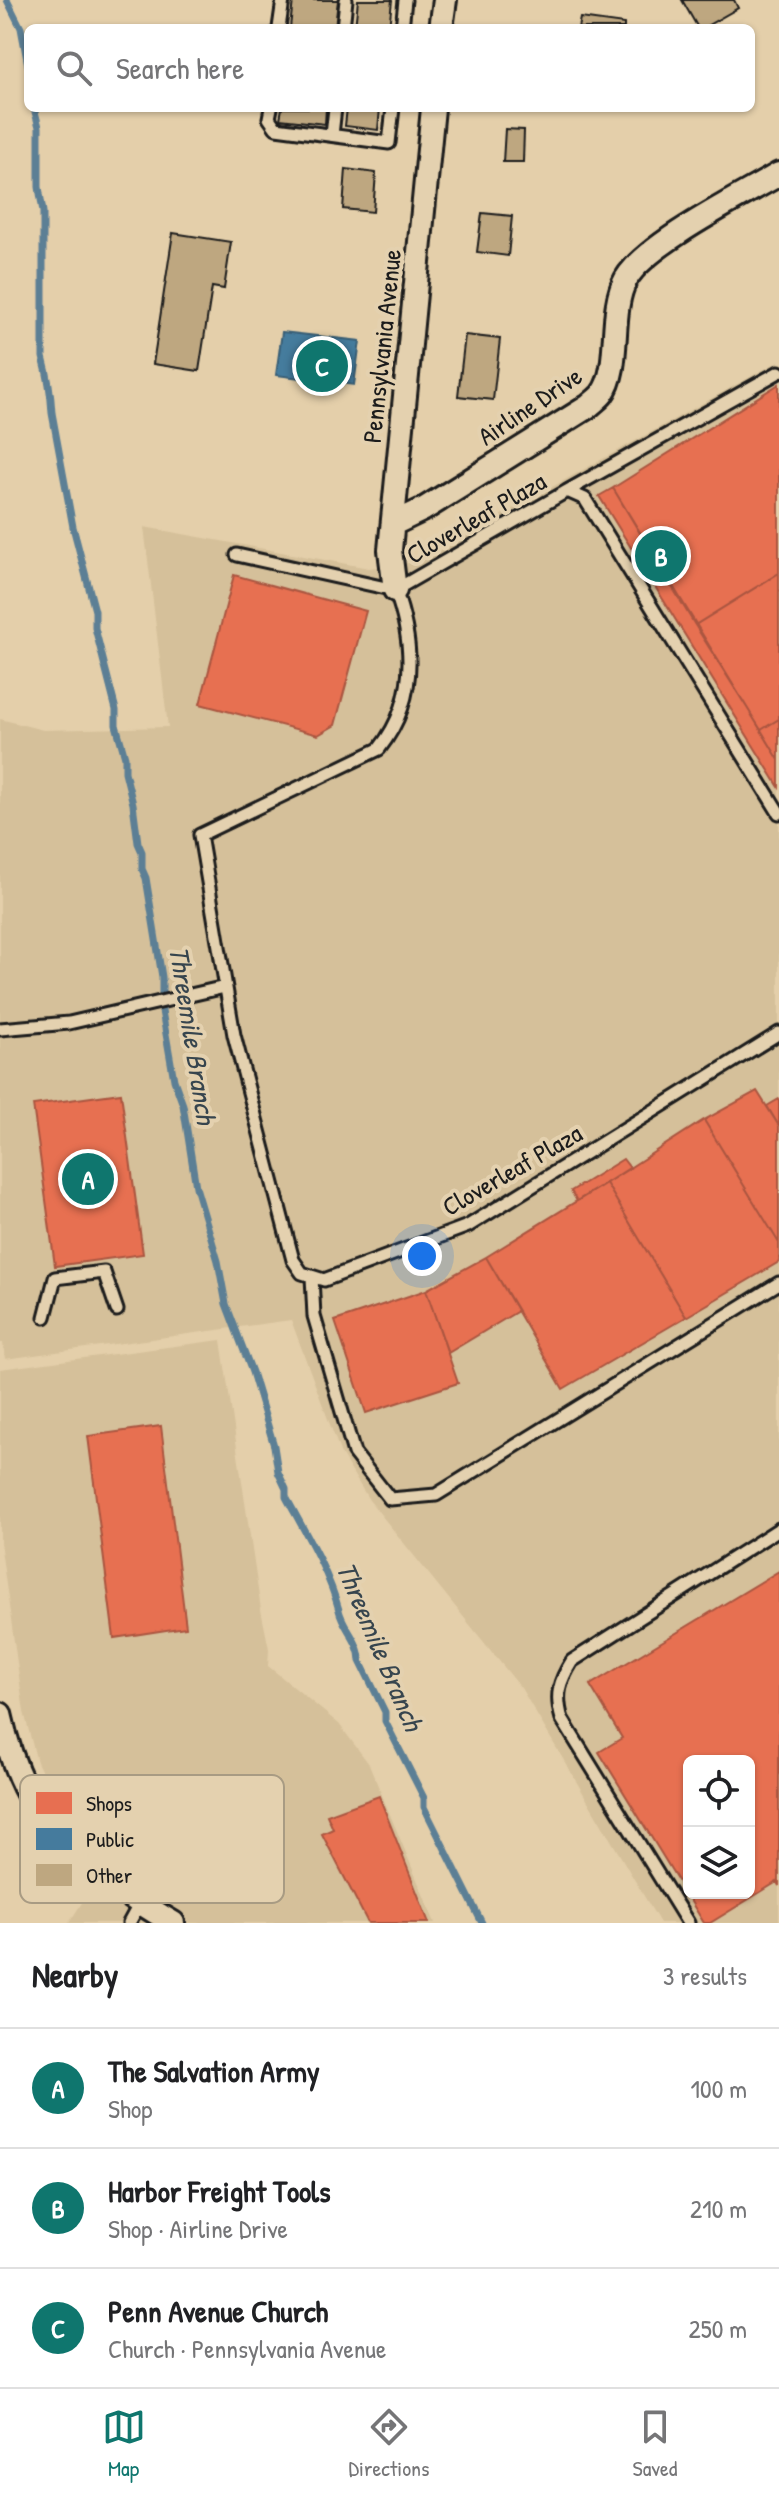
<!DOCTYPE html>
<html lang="en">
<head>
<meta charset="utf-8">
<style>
	body { margin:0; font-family:"Patrick Hand",sans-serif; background:#f6f6f6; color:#202124 }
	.controls { position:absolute; right:24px; bottom:24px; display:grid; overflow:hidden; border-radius:12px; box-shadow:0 2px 6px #0004 }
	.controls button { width:72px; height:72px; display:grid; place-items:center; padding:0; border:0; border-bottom:2px solid #e0e0e0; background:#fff; color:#202124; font:40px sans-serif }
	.you { position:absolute; left:422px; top:1256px; width:28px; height:28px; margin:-20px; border:6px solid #fff; border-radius:50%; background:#1a73e8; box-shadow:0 0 0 12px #1a73e833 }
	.badge { display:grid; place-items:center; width:52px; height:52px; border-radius:50%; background:#0f766e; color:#fff; font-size:26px; font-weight:700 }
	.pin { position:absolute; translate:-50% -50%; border:4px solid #fff; box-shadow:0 2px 8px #0006 }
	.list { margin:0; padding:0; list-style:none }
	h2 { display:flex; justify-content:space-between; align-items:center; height:104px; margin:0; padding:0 32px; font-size:34px }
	h2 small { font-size:26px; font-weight:400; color:#757577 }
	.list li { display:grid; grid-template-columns:52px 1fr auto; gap:24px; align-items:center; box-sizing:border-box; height:120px; padding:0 32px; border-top:2px solid #e0e0e0 }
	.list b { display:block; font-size:30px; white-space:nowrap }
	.list p { margin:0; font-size:26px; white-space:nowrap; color:#757577 }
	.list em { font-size:26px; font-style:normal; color:#757577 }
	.icon { flex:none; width:44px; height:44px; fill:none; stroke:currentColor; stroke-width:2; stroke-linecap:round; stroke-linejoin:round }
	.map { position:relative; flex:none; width:779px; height:1923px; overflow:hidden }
	.search { position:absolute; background:#fff; box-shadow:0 2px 6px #0004; left:24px; right:24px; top:24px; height:88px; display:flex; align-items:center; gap:20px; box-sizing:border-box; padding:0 28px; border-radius:12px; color:#757577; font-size:30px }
	.sheet { height:464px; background:#fff }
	nav { display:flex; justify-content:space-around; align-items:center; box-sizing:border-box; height:112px; border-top:2px solid #e0e0e0; background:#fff; font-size:22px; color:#757577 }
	nav a { display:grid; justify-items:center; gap:4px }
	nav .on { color:#0f766e }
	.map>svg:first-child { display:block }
</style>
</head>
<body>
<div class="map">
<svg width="779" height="1923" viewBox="0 0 779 1923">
	<rect width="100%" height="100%" fill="#e4cfaa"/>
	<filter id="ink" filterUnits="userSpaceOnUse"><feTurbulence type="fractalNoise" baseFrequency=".0125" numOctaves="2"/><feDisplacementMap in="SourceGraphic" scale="16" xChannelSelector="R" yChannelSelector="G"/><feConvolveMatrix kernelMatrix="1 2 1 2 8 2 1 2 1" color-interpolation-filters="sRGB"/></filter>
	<g filter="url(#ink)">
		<path fill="#d5c09a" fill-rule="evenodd" d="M779,361V1923H660L521,1688L369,1500L341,1454L291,1320L5,1359L3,1343H0V719L43,730L168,727L144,527L369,568L417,562ZM689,1761H749V1893H689Z
			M221,1340L261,1610L269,1649L268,1666L339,1724L369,1764L435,1923H69L110,1859L60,1809L37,1762L24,1712L0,1542V1369Z"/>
		<path fill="#e76f51" stroke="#aa5641" stroke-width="2" fill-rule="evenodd" d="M779,384V573L695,625L613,488Z
			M613,488L779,760V787L599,496Z
			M779,573V719L761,730L695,625Z
			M234,575L366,611L335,725L318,735L200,704Z
			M779,719V760L761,730Z
			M757,1091L779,1126V1243L704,1120Z
			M121,1093L143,1254L55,1266L33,1105Z
			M779,1099V1126L767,1106Z
			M704,1120L779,1243V1262L686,1317L606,1183Z
			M623,1159L630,1168L577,1201L571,1191Z
			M606,1183L686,1317L563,1389L486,1257Z
			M486,1257L518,1311L448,1353L426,1290Z
			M426,1290L458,1383L366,1413L335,1321Z
			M161,1426L186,1627L114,1638L88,1436Z
			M779,1571V1886L777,1882L710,1923H704L599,1752L622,1738L590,1685ZM689,1761H749V1893H689Z
			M379,1796L429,1923H368L322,1834L333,1829L327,1815Z"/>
		<path fill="#457b9d" stroke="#395e76" stroke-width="2" d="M282,332L360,341L354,385L276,375Z"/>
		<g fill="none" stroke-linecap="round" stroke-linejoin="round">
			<path stroke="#5c7f95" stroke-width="7" d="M7,0L21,28L28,65
				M34,108L39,127V187L43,212V357C48,375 51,395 52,413L73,527L95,611V628L116,710V725L125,757V772L133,804L138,843L142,852V869L146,878L162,977V1011L174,1080L183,1105L196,1187L218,1261L226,1304L252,1372L274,1446L278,1472L286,1489V1497C306,1534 328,1570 339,1610C343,1628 360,1641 360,1661L385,1712V1721L424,1798V1807L482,1923"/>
		</g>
		<path fill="#bea780" stroke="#1c1c1c" stroke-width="2" d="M293,0H338L335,28H290Z
			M358,0H392L389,28H355Z
			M682,0H734L738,8L703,28H698Z
			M580,18L624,24V28H578Z
			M282,108H326L325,124L280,119Z
			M347,108H380L378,130L345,126Z
			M505,129L524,130L523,162H503Z
			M346,169L376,173L373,212L343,209Z
			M482,213L512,216L508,256L477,252Z
			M173,233L231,242L224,289L212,287L199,371L153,364Z
			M465,335L500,339L493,400L458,396Z"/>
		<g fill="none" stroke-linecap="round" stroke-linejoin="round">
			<g stroke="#1c1c1c" stroke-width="17">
				<path id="lane" d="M279,28L283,0
					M343,28L346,0
					M402,28L405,0
					M271,108L269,118L276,128L389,143L393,108
					M332,135L335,108
					M567,491L779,372
					M237,555L395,590
					M395,590C415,645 417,701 379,749L200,835L234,1035L293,1260L302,1273L324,1280L468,1226L779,1033
					M395,590L567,491L585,499L779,813
					M0,1029L69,1023L225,987
					M312,1277L314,1316L354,1453L390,1499L436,1495L779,1283
					M45,1317L55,1278L104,1272L117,1310
					M129,1923L140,1903
					M688,1923L562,1719C555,1695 559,1682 572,1661L779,1529"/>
			</g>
			<g stroke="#1c1c1c" stroke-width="28">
				<path id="street" d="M441,28L445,0
					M393,524L424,509L589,406C593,402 599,398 602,394C622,367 608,311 626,279C646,244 742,196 779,174
					M395,590L390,550L433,108
					M0,1714C25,1828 79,1866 173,1923"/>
			</g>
			<use href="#lane" stroke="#e4d1af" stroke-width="11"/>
			<use href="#street" stroke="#e4d1af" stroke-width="22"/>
		</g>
	</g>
	<g text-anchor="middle" stroke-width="8" stroke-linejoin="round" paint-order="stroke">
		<g font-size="26" fill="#1c1c1c" stroke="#e4d1af">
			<text transform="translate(382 346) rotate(-84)" y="9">Pennsylvania Avenue</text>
			<text transform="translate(530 406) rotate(-34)" y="9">Airline Drive</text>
			<text transform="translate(476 518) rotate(-30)" y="9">Cloverleaf Plaza</text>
			<text transform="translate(512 1170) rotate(-30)" y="9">Cloverleaf Plaza</text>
		</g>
		<g font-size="28" font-style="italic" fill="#37454e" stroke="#e4d1af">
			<text transform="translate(193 1035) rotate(81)" y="10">Threemile Branch</text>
			<text transform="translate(380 1646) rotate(67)" y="10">Threemile Branch</text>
		</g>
	</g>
	<rect x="20" y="1775" width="264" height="128" rx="12" fill="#e4d1af" stroke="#a89b83" stroke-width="2"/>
	<rect x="36" y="1792" width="36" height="22" fill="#e76f51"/>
	<rect x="36" y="1828" width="36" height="22" fill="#457b9d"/>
	<rect x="36" y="1864" width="36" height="22" fill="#bea780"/>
	<g font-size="22" fill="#1c1c1c">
		<text x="86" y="1811">Shops</text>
		<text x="86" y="1847">Public</text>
		<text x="86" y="1883">Other</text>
	</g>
</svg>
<div class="controls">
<button><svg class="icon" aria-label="locate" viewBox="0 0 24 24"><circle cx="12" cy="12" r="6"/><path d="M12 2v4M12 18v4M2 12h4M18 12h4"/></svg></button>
<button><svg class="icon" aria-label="layers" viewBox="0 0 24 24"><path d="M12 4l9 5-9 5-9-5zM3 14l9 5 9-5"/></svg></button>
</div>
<div class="you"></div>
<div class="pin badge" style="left:88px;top:1179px">A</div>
<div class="pin badge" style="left:661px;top:556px">B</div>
<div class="pin badge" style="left:322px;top:366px">C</div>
<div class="search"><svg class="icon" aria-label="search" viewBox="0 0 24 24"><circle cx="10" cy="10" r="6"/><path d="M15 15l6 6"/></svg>Search here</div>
</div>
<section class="sheet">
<h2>Nearby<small>3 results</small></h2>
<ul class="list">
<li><span class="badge">A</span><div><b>The Salvation Army</b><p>Shop</p></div><em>100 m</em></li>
<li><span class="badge">B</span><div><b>Harbor Freight Tools</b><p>Shop · Airline Drive</p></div><em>210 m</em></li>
<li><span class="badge">C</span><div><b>Penn Avenue Church</b><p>Church · Pennsylvania Avenue</p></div><em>250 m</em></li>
</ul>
</section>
<nav>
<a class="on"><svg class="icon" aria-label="map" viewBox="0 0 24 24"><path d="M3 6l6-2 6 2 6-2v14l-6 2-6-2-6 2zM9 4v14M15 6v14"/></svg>Map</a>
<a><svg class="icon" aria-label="directions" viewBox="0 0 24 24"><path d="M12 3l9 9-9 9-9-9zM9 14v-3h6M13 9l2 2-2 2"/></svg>Directions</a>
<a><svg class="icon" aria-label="saved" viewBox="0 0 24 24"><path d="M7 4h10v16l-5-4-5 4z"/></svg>Saved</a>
</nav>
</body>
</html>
